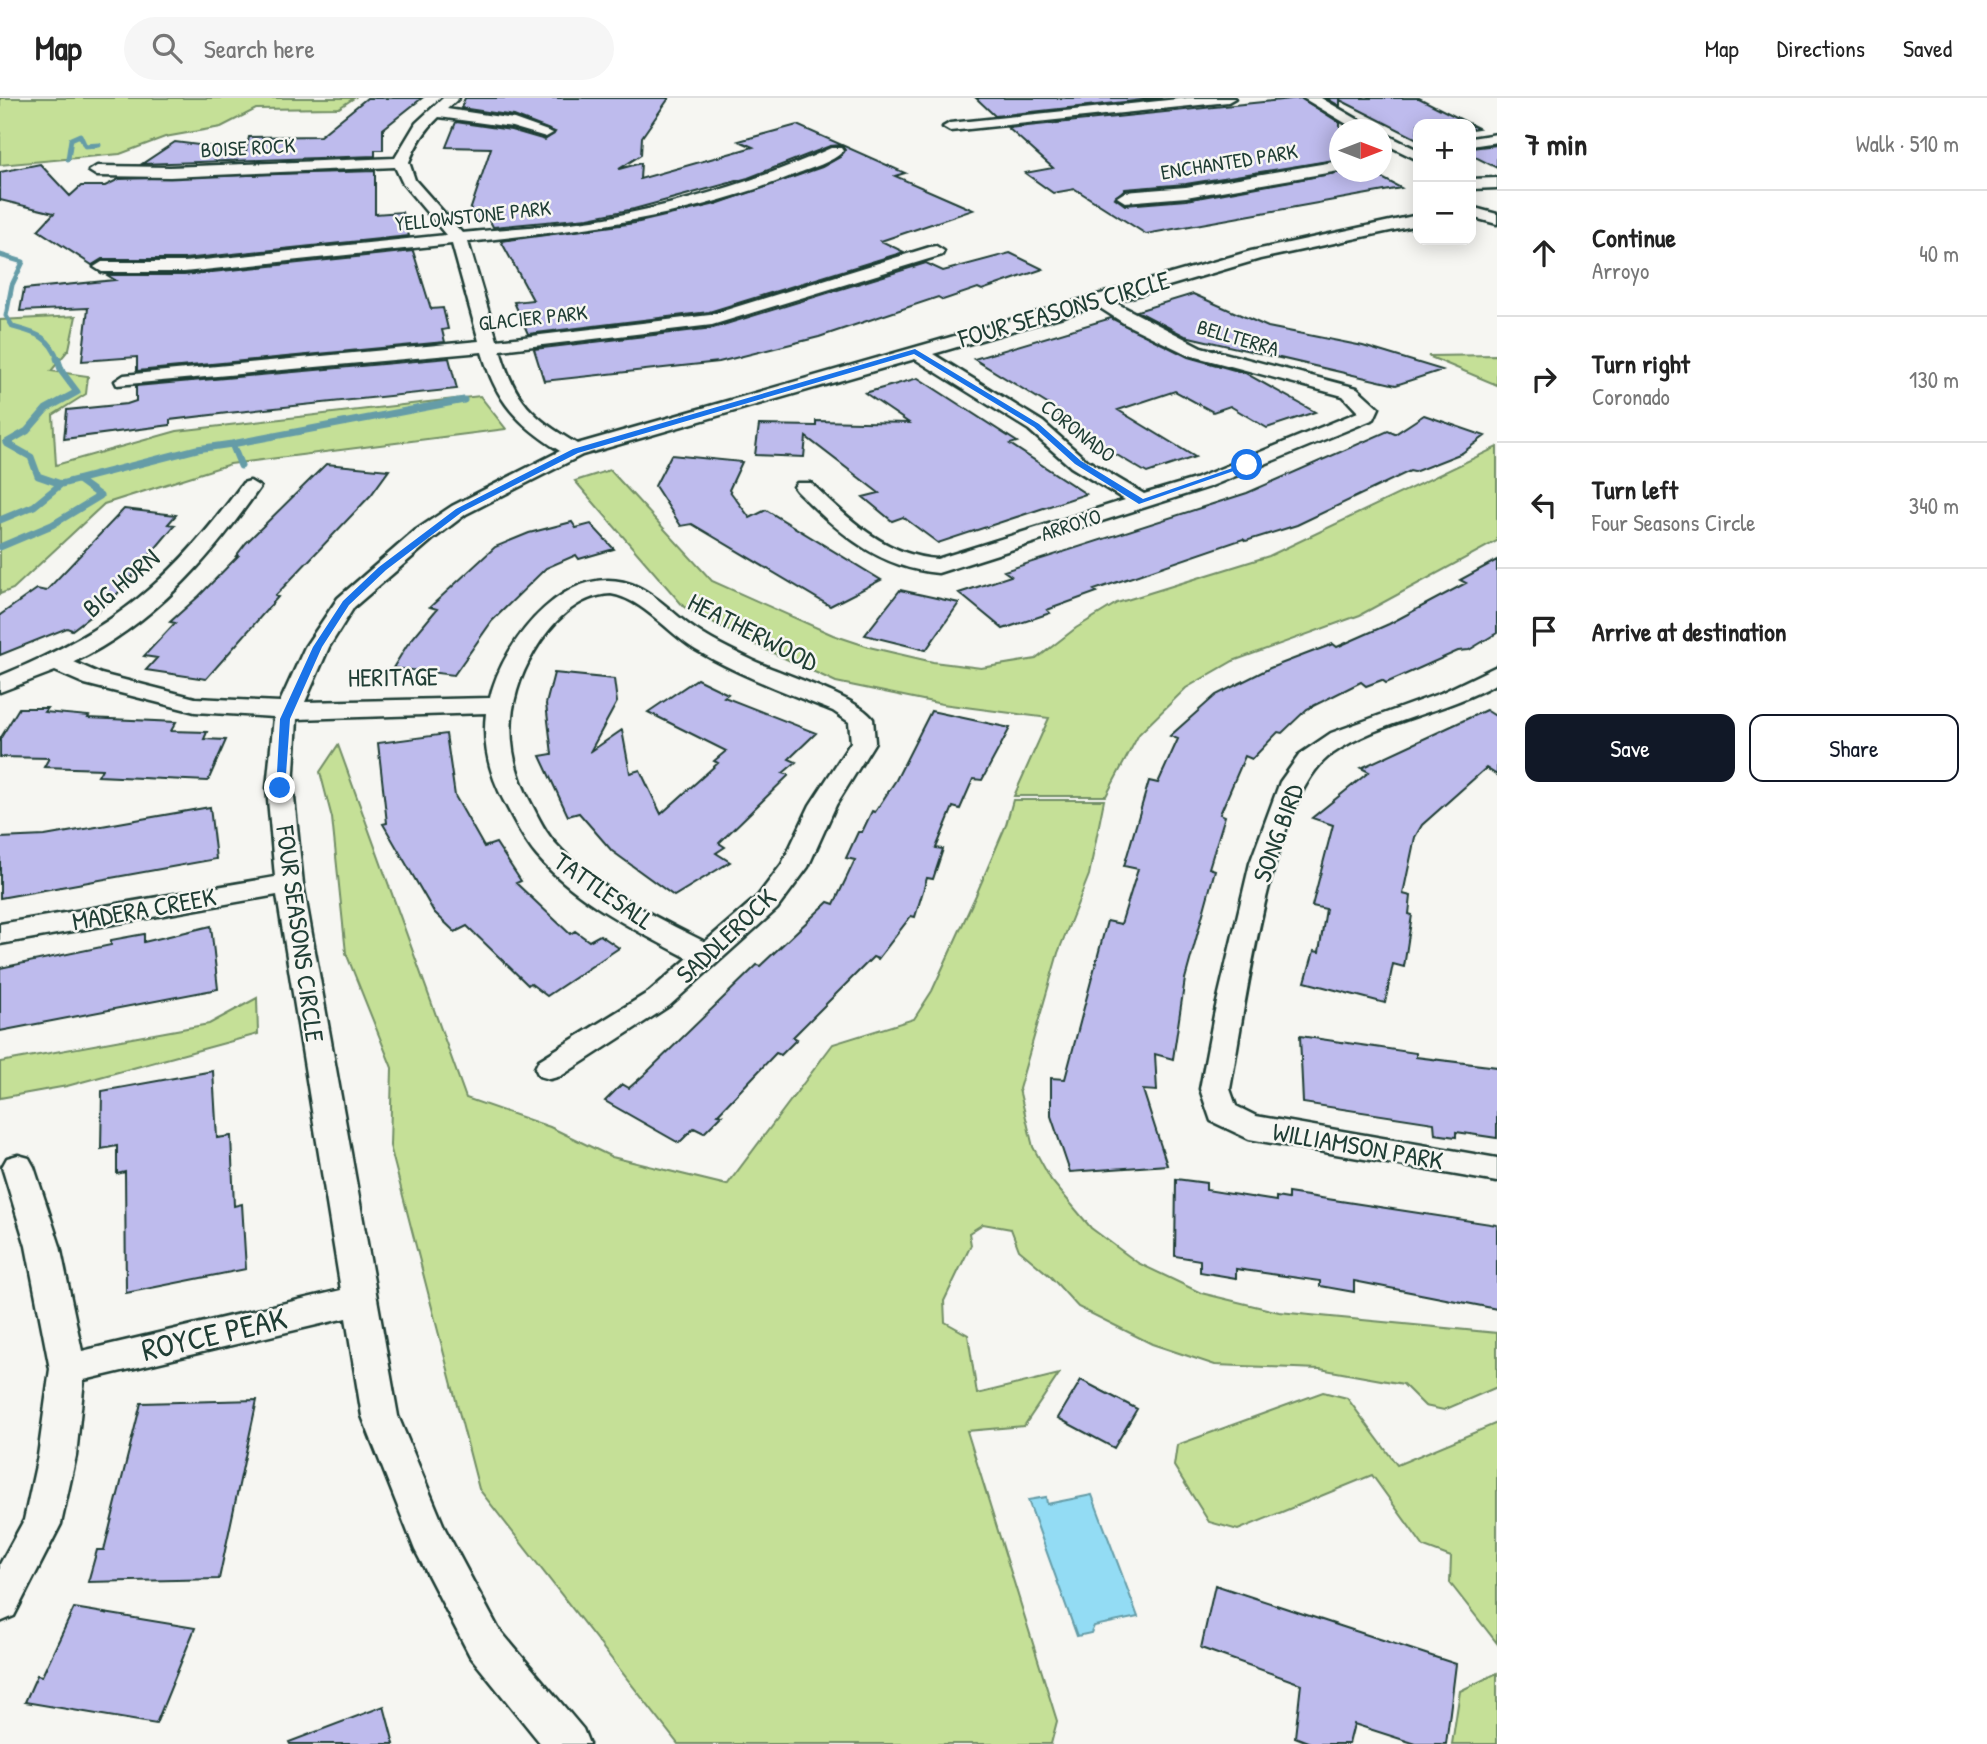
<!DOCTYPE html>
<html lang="en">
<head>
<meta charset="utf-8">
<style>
	body { margin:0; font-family:"Patrick Hand",sans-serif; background:#f6f6f6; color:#222 }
	.controls { position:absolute; right:21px; top:21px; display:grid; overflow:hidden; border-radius:14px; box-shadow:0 4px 18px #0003 }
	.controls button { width:63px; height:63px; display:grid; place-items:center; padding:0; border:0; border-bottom:2px solid #e0e0e0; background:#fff; color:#222; font:35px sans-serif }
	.compass { position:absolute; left:1329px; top:21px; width:63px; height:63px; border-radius:50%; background:#fff; box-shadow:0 4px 18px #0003; rotate:90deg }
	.stop { position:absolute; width:21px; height:21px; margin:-16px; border:5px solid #1a73e8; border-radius:50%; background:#fff }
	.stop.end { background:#1a73e8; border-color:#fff; box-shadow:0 2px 7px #0008 }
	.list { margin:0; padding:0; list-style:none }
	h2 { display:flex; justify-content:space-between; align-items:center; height:91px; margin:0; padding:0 28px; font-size:30px }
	h2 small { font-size:23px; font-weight:400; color:#767676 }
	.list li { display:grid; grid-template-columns:46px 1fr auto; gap:21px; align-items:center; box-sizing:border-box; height:126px; padding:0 28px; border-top:2px solid #e0e0e0 }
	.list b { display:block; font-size:26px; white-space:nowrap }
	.list p { margin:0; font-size:23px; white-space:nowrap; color:#767676 }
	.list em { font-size:23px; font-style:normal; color:#767676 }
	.actions { display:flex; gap:14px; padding:21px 28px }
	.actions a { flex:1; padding:16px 0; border:2px solid #111827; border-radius:14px; text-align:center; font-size:24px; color:#111827 }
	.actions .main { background:#111827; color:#fff }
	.icon { flex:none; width:38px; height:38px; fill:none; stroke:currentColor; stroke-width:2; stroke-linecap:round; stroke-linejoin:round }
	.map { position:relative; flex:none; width:1497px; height:1646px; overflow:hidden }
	header { display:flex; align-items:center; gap:42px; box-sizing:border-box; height:98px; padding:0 35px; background:#fff; border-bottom:2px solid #e0e0e0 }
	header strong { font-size:33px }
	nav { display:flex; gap:38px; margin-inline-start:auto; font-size:24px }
	.search { width:490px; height:63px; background:#f6f6f6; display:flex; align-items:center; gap:18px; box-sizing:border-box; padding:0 24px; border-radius:38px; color:#767676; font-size:26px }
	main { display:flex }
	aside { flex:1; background:#fff }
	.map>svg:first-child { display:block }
</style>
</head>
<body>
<header>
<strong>Map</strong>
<div class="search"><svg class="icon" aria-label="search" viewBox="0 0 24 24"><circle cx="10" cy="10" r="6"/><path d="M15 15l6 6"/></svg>Search here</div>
<nav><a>Map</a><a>Directions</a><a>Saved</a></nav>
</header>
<main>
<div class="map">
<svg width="1497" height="1646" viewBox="0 0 1497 1646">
	<rect width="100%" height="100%" fill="#f6f6f2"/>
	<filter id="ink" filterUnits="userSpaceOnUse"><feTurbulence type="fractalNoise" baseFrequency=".0143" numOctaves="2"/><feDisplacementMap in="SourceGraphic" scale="14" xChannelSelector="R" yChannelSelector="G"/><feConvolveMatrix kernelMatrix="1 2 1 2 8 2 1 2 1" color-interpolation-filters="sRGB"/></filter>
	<g filter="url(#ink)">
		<path fill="#c5e097" stroke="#728e66" stroke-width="2" d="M0,0H354L339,10L256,11L221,29L165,39L120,56L0,67Z
			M76,218L69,251L51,273L88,278L86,296L53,317L56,367L177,333L480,298L506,331L230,366L104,406L13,491L0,496V222Z
			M1497,257V287L1428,258Z
			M1497,349V443L1360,517L1233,563L1186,590L1139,636L1106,698H1014L1049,620L942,606L836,584L756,547L684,509L575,383L610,372L712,483L833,537L869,549L933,564L981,570L1036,561L1076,530L1117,505L1269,458Z
			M338,647L466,1000L550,1029L612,1059L727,1087L833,946L914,921L932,893L976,797L1006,727L1013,702H1104L1089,777L1058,855L1019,991L1033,1049L1051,1082L1091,1130L1138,1165L1201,1195L1279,1214L1497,1235V1289L1444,1312L1425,1308L1403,1286L1320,1271L1215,1267L1152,1246L1078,1209L1050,1178L1019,1152L1011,1131L983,1126L969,1135L971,1147L944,1203L945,1224L968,1237L977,1296L1059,1276L1024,1328L967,1333L1057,1623L1051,1646H678L479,1391L390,1048L392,970L346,855L332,720L320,674Z
			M257,900L258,936L67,988L0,1000V964L209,926Z
			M1323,1294L1347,1300L1397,1367L1497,1325V1545L1450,1485L1451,1459L1424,1449L1372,1377L1238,1432L1209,1424L1174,1368L1177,1347Z
			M1497,1575V1646H1452L1460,1593Z"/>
		<path fill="#93dcf4" stroke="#659ca7" stroke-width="2" d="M1092,1397L1138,1519L1094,1528L1091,1535L1077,1538L1028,1402L1046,1399L1047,1406Z"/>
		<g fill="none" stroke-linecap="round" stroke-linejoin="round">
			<path stroke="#659ca7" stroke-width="5" d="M68,61L71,41L80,37L85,48L99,47
				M0,157L23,164L12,187L6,218L13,229C35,235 50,238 58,262"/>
			<path stroke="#659ca7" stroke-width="7" d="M57,260L62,274L77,294L46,311L27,333L6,345L31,359L38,378L61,386L197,351L232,346L241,368
				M232,346L464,302
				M0,422L34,408L61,386
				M0,449L52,427L100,398L78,382"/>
		</g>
		<path fill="#bebbed" stroke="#1f3d34" stroke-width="2" d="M367,0H422L383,31V52H375V58L142,66L175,44L246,53L249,39L320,38Z
			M465,0H669L642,39L641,57L619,71L641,65L640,81L753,49L739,43L797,27L905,75L895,78L973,112L881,143L904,154L709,214L528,236L514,204L533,202L501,143L635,125L716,106L822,69L840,59L845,52L841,47L830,48L748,80L634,111L588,120L493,129L490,123L476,124L470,113L491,50L446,49L456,24L511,32L545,42L555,34L514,18L461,10Z
			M976,0H1162L995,18Z
			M1301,0L1340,25V61L1186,86L1125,91L1115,100L1125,107L1186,102L1341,74H1371L1401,90L1146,136L1075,91L1053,95L1025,75L1053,70L1008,30Z
			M1326,0H1419L1478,30L1471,31V26H1418L1417,41L1340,2V8Z
			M1497,47V70L1471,57V50Z
			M40,66L70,98L81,88H105L119,81L375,73V116L402,114L409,138L184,161H102L92,167L38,132L54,115L0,102V74Z
			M413,153L431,211L443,210L448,231L442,232L445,244L137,273V259L82,263L88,210L20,213L24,191L115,182L107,177H184Z
			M1010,155L1043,171L982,192L978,190L943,202L938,199L819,239L719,264L544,283L534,251L713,230L926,165L943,173Z
			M1193,196L1268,229L1363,248L1442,272L1396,287L1185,238L1137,213Z
			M1111,220L1188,259L1245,275L1315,314L1267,330L1230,308L1213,314L1175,293L1118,312L1195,359L1147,375L1095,344L1058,316L1062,315L974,261Z
			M449,260L457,291L228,315L170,322V327L64,341L67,312L127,306L136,303V288Z
			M918,280L1017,344L1010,346L1086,396L938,445L903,419L892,423L863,399L879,395L806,339L804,359L755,357L759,327L816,328V323L909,325L865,295Z
			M1424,317L1485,338L1462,355L1414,374L1410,373L1297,427L1246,443L1243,441L1094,492L1097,494L1047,512L1050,515L1003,531L959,495L1011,478L1004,473L1247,395L1388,333L1395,336Z
			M671,357L742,364L729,392L750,420L766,412L881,482L830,508L692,426L681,428L655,388Z
			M326,366L389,372L371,397L275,498L278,499L206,581L146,572L157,560L144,558L175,525L170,524L199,498L238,458H236L246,445Z
			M124,411L176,417L168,426L175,427L113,501L72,532L67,530L0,557V517L37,491L46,493Z
			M572,424L576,430L591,426L614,451L579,461L576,457L546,470L492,523L454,577L393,570L407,547L437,511L430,509L495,449L529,435Z
			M1497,462V535L1469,552L1458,553L1386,585L1382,582L1366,588L1361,584L1307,611L1282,635L1278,634L1252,661L1245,658L1220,716L1225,718L1209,770L1215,772L1185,881L1173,961L1155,956L1157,993L1143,992L1167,1067L1070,1074L1051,1018V980L1065,981L1107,823L1121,826L1138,771L1124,768L1149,683L1158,685L1178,641L1170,638L1216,597L1270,570L1333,546L1337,549L1389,526L1466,485L1460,482Z
			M900,492L959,505L926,552L865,537Z
			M554,575L614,581L617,604L590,654L622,632L630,675L640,672L661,716L718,665L714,663L726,653L648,614L697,581L728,596L724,599L816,635L789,661L796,664L783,675L789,677L719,745L725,749L716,755L730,764L674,798L612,753L579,715L568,718L540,658L552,656L546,606Z
			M19,610H47L44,614L89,618L88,620L176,624L171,633L207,634L204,641L226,642L208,683L98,678L102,671L44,669L49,660L0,659V641Z
			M1486,612L1497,619V677L1486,670L1422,727L1415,739L1403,796L1411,798L1409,816L1412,817L1404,869L1393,866L1385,905L1305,884L1314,853L1319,854L1326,811L1312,808L1333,727L1312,720L1369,674L1361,670Z
			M931,613L1010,630L982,682L973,681L960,711L953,709L936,750L943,751L933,781L927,780L915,819L911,818L878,861L873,859L793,939L797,941L781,957L776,955L718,1016L722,1017L704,1035L694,1030L679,1045L605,1003L622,986L629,990L645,976L757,867L760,868L828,804L834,806L855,762L846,760L858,734H862L872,713L875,714L896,682Z
			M446,636L455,698L484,749L496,745L521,783L516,785L570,836L575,833L589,843L600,837L619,850L547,898L530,885L528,887L467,828L455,834L434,814L383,726L387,725L378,645Z
			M210,709L216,761L0,800V740L45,738Z
			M211,828L218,891L0,933V870L111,847V842L144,836V844Z
			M1300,938L1416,955V959L1497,969V1040L1456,1034V1039L1435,1036L1434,1025L1303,1005Z
			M213,973L217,1040L231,1038L234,1108L242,1106L246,1171L126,1195L125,1074L117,1076V1048L101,1051L102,993Z
			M1176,1081L1206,1085V1092L1276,1103V1099L1288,1101V1095L1497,1127V1211L1354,1183V1194L1320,1188V1183L1236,1171V1180L1200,1174V1162L1175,1158Z
			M1081,1282L1137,1311L1114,1350L1058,1320Z
			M257,1302L219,1481L88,1484L97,1452H104L141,1305Z
			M1215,1487L1456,1566L1446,1646H1416L1354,1626L1349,1646H1313L1295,1639L1301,1586L1201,1550Z
			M74,1510L195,1530L156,1626L25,1604L37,1577L42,1578Z
			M384,1608L394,1646H290L289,1644Z"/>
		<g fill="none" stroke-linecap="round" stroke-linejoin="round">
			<g stroke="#1f3d34" stroke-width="5">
				<path id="minor" d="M443,0H459L447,11L514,21L553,35L546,39L512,29L439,19C425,32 416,46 409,64L415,82L462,135C509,130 559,128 606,120C683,105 759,83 831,50H841L843,53C833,64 811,70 796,76C689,120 581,132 468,144L497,242L710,217L930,149L936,148L944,153L942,157L712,227L500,252C515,304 532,319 577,346L1251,153L1418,117V127L1260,161L1114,204L1201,249L1357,290L1379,310L1374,321L1209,389L938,475C878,470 838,434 797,393L794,389L797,385H811C847,419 885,458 937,461L1125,402L1071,369L1029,332L915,261L582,357L466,416L432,442L354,509L329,549L305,604L490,600C503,542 571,457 638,489C657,498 673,515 689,527C708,541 729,551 750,561C778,575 857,598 873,621L875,644L836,707L808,769L777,811L669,908L561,978L550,981L539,978L535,970L539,962L649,894L688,860C635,832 576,803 537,758C524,743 515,724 506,707C490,678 482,648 486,615L297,621L293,690L303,786L398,1318L445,1431L498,1530L583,1631L589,1646H541L470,1558L415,1452L362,1318L346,1220L84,1282L76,1358L61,1426L14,1518L0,1524V1466L24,1422L38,1358L50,1271L26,1148L2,1069L7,1060L18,1057L29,1060L34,1069L60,1148L82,1253L341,1192L277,797L0,846V826L275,779L267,690L274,619L195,614L85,586L55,573L0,594V578C113,532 171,484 243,385L250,383L260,389C211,460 153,526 74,564L101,576L195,600L280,604L305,549L338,500L416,432L452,408L560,353C517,326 496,303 482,254L117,287L115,283L124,277L479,243L452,146L184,174H102L94,169L102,164H184L446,137L403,86L395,69L170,79L97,78L89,73L97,68L170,69L395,60L416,25ZM1097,208L1125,226L1189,257L1343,298L1358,314L1195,381L1144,396L1085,361L1043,324L933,256ZM611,496C643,501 669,536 696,552C739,577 787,595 833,613L849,624L851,644L810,707L782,766L757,799L705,844C653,818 594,789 555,745C546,735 539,721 533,709C504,657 504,605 534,554C550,526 577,497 611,496Z
					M1187,0H1235L1228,4L950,33L943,29L950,25Z
					M1303,0H1321L1376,32H1357Z
					M1381,34L1418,52V62L1381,44Z
					M1497,36V44L1471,48V40Z
					M1339,63V73L1186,99L1125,104L1117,99L1125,94L1186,89Z
					M1497,80V90L1471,91V81Z
					M1471,109L1497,116V126L1471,119Z
					M1497,568V585C1445,615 1381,622 1332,656C1271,697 1244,917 1230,991L1236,1008L1256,1018L1497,1060V1084L1249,1041L1211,1023L1200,991L1214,917L1250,765L1280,684L1300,656L1331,635L1441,595Z"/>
			</g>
			<use href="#minor" fill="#f6f6f2" fill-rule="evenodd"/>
		</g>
	</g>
	<path fill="#1a73e8" d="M915,251L1039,326L1081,363L1143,401L1244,366L1251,367L1139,406L1075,366L1034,329L914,256L578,355L462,414L386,472L349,507L322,549L290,621L285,690L276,692L280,621L313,549L343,503L379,469L456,411L573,351Z"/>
	<g text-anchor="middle" stroke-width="5" stroke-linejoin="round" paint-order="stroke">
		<g font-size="21" fill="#1f3d34" stroke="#f6f6f2">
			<text transform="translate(248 50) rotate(-3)" y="7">BOISE ROCK</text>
			<text transform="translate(1229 64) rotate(-9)" y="7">ENCHANTED PARK</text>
			<text transform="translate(473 118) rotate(-6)" y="7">YELLOWSTONE PARK</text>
			<text transform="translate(533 220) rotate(-6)" y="7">GLACIER PARK</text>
			<text transform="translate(1238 240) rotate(16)" y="7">BELLTERRA</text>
			<text transform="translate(1078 333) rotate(38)" y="7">CORONADO</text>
			<text transform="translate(1071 427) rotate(-18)" y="7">ARROYO</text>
		</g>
		<g font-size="26" fill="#1f3d34" stroke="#f6f6f2">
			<text transform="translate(1064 211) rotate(-16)" y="9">FOUR SEASONS CIRCLE</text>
			<text transform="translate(121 485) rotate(-40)" y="9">BIG HORN</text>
			<text transform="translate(753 534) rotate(27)" y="9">HEATHERWOOD</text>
			<text transform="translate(393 579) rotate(-1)" y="9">HERITAGE</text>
			<text transform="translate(1278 735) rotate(-70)" y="9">SONG BIRD</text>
			<text transform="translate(604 793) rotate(35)" y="9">TATTLESALL</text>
			<text transform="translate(144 811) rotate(-10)" y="9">MADERA CREEK</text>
			<text transform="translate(300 836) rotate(82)" y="9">FOUR SEASONS CIRCLE</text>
			<text transform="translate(726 838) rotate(-43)" y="9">SADDLEROCK</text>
			<text transform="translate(1358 1048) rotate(10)" y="9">WILLIAMSON PARK</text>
		</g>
		<g font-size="32" fill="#1f3d34" stroke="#f6f6f2">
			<text transform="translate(214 1236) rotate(-13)" y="11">ROYCE PEAK</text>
		</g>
	</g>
</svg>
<div class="controls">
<button>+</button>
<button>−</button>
</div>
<svg class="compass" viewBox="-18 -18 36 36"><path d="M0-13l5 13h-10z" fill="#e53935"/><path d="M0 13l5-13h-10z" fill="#767676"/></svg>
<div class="stop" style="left:1247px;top:367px"></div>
<div class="stop end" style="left:280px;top:690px"></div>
</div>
<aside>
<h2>7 min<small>Walk · 510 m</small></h2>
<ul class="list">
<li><svg class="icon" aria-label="ahead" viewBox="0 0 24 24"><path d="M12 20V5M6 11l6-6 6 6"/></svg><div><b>Continue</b><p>Arroyo</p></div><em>40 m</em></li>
<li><svg class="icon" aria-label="right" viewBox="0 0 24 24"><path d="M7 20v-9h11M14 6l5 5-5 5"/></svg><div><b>Turn right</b><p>Coronado</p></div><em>130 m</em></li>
<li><svg class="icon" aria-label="left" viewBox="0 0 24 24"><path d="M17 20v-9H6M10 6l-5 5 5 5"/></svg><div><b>Turn left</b><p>Four Seasons Circle</p></div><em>340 m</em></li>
<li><svg class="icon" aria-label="arrive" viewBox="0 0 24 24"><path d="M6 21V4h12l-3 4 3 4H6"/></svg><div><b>Arrive at destination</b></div></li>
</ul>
<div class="actions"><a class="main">Save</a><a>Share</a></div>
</aside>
</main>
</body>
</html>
